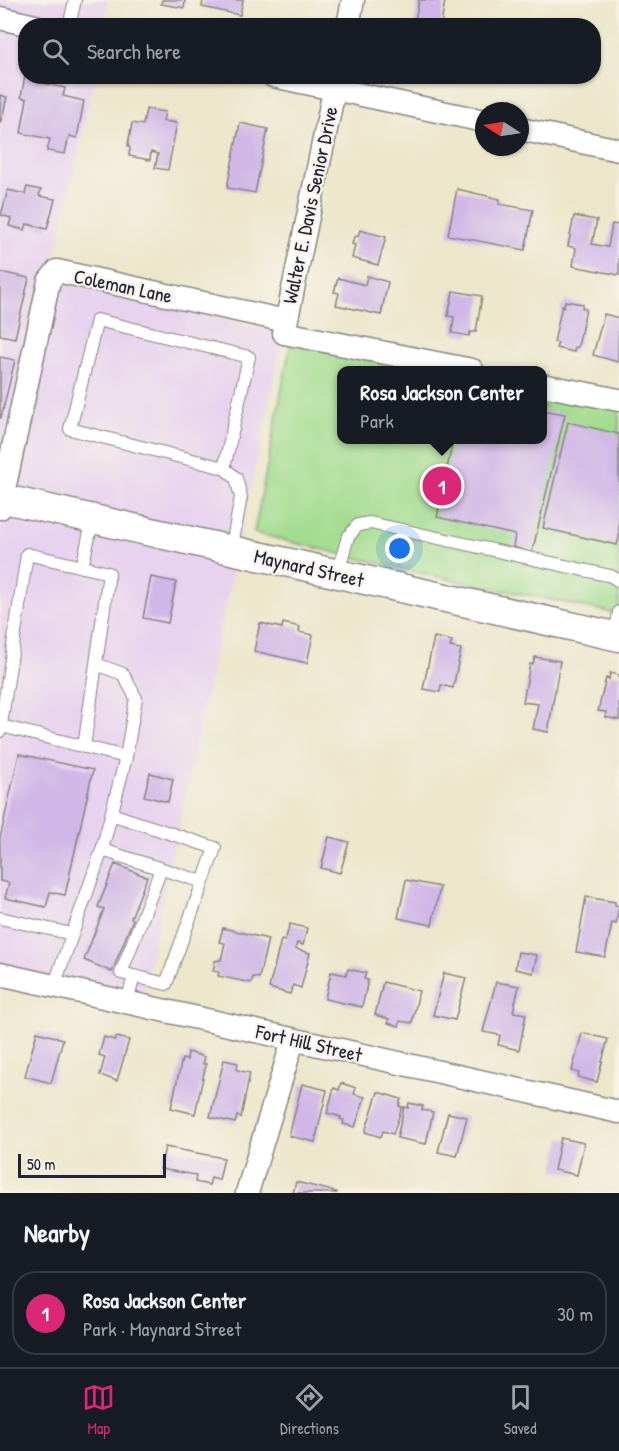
<!DOCTYPE html>
<html lang="en">
<head>
<meta charset="utf-8">
<style>
	body { margin:0; font-family:"Patrick Hand",sans-serif; background:#20242c; color:#f1f3f6 }
	.compass { position:absolute; left:475px; top:102px; width:54px; height:54px; border-radius:50%; background:#171b24; box-shadow:0 2px 4px #0004; rotate:282deg }
	.scale { position:absolute; left:18px; bottom:15px; width:148px; box-sizing:border-box; padding-left:6px; border:3px solid #22223b; border-top:0; font-size:16px; line-height:21px; white-space:nowrap; color:#22223b; -webkit-text-stroke:4px #f7f3e8; paint-order:stroke }
	.you { position:absolute; left:400px; top:549px; width:21px; height:21px; margin:-15px; border:4px solid #fff; border-radius:50%; background:#1a73e8; box-shadow:0 0 0 9px #1a73e833 }
	.badge { display:grid; place-items:center; width:39px; height:39px; border-radius:50%; background:#db2777; color:#fff; font-size:20px; font-weight:700 }
	.pin { position:absolute; translate:-50% -50%; border:3px solid #fff; box-shadow:0 2px 6px #0006 }
	.popup { position:absolute; left:337px; top:366px; width:210px; height:78px; box-sizing:border-box; display:grid; place-content:center; border-radius:12px; background:#171b24; filter:drop-shadow(0 2px 4px #0005); font-size:20px; white-space:nowrap; color:#9ea1a6 }
	.popup b { font-size:22px; color:#f1f3f6 }
	.popup::after { content:''; position:absolute; left:50%; top:100%; margin-left:-12px; border:12px solid transparent; border-top-color:#171b24 }
	.list { margin:0; padding:0; list-style:none }
	h2 { display:flex; justify-content:space-between; align-items:center; height:78px; margin:0; padding:0 24px; font-size:26px }
	h2 small { font-size:20px; font-weight:400; color:#9ea1a6 }
	.list li { display:grid; grid-template-columns:39px 1fr auto; gap:18px; align-items:center; box-sizing:border-box; height:84px; margin:0 12px 12px; padding:0 12px; border:2px solid #363941; border-radius:24px }
	.list b { display:block; font-size:22px; white-space:nowrap }
	.list p { margin:0; font-size:20px; white-space:nowrap; color:#9ea1a6 }
	.list em { font-size:20px; font-style:normal; color:#9ea1a6 }
	.icon { flex:none; width:33px; height:33px; fill:none; stroke:currentColor; stroke-width:2; stroke-linecap:round; stroke-linejoin:round }
	.map { position:relative; flex:none; width:619px; height:1193px; overflow:hidden }
	.search { position:absolute; background:#171b24; box-shadow:0 2px 4px #0004; left:18px; right:18px; top:18px; height:66px; display:flex; align-items:center; gap:15px; box-sizing:border-box; padding:0 21px; border-radius:24px; color:#9ea1a6; font-size:22px }
	.sheet { height:174px; background:#171b24 }
	nav { display:flex; justify-content:space-around; align-items:center; box-sizing:border-box; height:84px; border-top:2px solid #363941; background:#171b24; font-size:16px; color:#9ea1a6 }
	nav a { display:grid; justify-items:center; gap:3px }
	nav .on { color:#db2777 }
	.map>svg:first-child { display:block }
</style>
</head>
<body>
<div class="map">
<svg width="619" height="1193" viewBox="0 0 619 1193">
	<rect width="100%" height="100%" fill="#f7f3e8"/>
	<filter id="ink" filterUnits="userSpaceOnUse"><feTurbulence type="fractalNoise" baseFrequency=".0167" numOctaves="2"/><feDisplacementMap in="SourceGraphic" scale="12" xChannelSelector="R" yChannelSelector="G"/><feConvolveMatrix kernelMatrix="1 2 1 2 8 2 1 2 1" color-interpolation-filters="sRGB"/></filter>
	<filter id="wash" filterUnits="userSpaceOnUse"><feTurbulence type="fractalNoise" baseFrequency=".008" numOctaves="4" result="noise"/><feDisplacementMap in="SourceGraphic" scale="24" xChannelSelector="R" yChannelSelector="G"/><feGaussianBlur stdDeviation="1.35" result="paint"/><feColorMatrix in="noise" values="0 0 0 0 0 0 0 0 0 0 0 0 0 0 0 0 0 1.4 0 .05"/><feComposite in="paint" operator="in"/></filter>
	<g filter="url(#wash)">
		<rect width="100%" height="100%" fill="#ece6ca"/>
		<path fill="#e7d2ef" d="M0,0H107L105,25L26,26V76L95,77L50,281L284,333L140,1005L0,974Z"/>
		<path fill="#a2dc8e" stroke="#627f64" stroke-width="1.5" d="M291,342L433,370H342V440H542L543,392L619,407V614L416,572L254,533Z"/>
		<g id="blocks">
			<path fill="#d0b7e7" d="M162,0H185L184,8L161,4Z
				M203,0H243L240,15L202,7Z
				M419,0H445L441,26L414,25Z
				M25,76H48L46,84L65,88L63,96L84,101L77,138L69,136L65,154L47,151L50,139L21,133L27,99L21,97Z
				M0,95L7,97L1,122H0Z
				M146,109L165,112L163,121L177,123L168,170L155,168L158,154L151,152L150,160L129,156L130,149L128,145L132,123L143,125Z
				M240,123L268,129L255,193L227,188Z
				M27,187L41,190L39,196L55,199L47,229L27,224L25,230L9,226L11,218L1,215L8,190L25,194Z
				M457,189L500,199L499,204L533,210L525,250L448,235Z
				M574,216L597,220L592,244L608,247L612,224L619,225V275L573,266L576,248L568,246Z
				M360,230L386,237L378,265L352,258L355,245L352,244L354,237L358,236Z
				M0,272L29,278L15,338L0,335Z
				M367,276L388,282L381,315L336,305L339,293L334,292L338,278L365,285Z
				M453,291L482,296L476,332H470L469,336L452,333L454,317L448,316Z
				M565,301L583,304L582,308L586,309L578,347H575L574,352L556,348L558,343L554,342L562,305L564,306Z
				M604,314L619,318L618,362L593,355Z
				M0,357L15,360L1,418H0Z
				M542,410L565,414L532,553L513,547L515,535L437,517L453,440H542Z
				M568,422L619,434V538L617,545L543,528Z
				M151,577L176,582L168,623L143,618Z
				M260,623L282,628L283,623L300,627L299,632L313,635L307,663L254,651Z
				M434,637L452,641L450,647L461,649L453,688L441,685L440,692L423,689Z
				M535,657L560,661L548,732L533,729L538,704L523,702L530,664H533Z
				M610,673L619,675V720L605,717L606,712L598,711L606,678L609,679Z
				M19,754L93,770L65,895L50,892L46,907L5,898L9,883L0,881V838Z
				M150,773L173,779L168,802L144,796Z
				M329,837L349,842L340,873L321,868Z
				M115,864L147,877L131,918L133,919L112,972L84,960L104,909L98,907Z
				M406,880L440,887L432,925L398,918Z
				M586,897L615,902V905L619,906L616,924L612,923L605,957L576,952Z
				M290,924L307,928L303,945L297,943L295,949L310,953L301,988L293,985L290,994L269,988L281,940L285,941Z
				M223,928L268,939L259,978L253,977L251,983L218,976L219,972L213,971L215,961L221,960L225,943L219,942Z
				M518,952L537,955L533,973L515,969Z
				M348,969L366,973L364,979L368,980L362,1007L325,999L331,972L346,975Z
				M444,973L466,978L455,1020L433,1015Z
				M383,982L419,991L412,1023L400,1021L399,1026L388,1023L389,1019L375,1015Z
				M496,982L519,986L513,1012L526,1014L519,1050L498,1045L500,1035L483,1032Z
				M37,1032L63,1039L51,1083L25,1076Z
				M582,1033L608,1039L597,1082L578,1077L579,1073L572,1071Z
				M104,1037L115,1040L116,1037L129,1040L117,1081L100,1075L105,1057L99,1055Z
				M188,1052L205,1057L203,1064H206L195,1114L171,1108L182,1059L187,1060Z
				M224,1060L238,1063L237,1070L250,1073L241,1117L237,1116L235,1123L210,1117Z
				M341,1083L356,1088L354,1094L365,1097L355,1127L343,1124L344,1120L340,1119L341,1117L327,1113L334,1088L339,1090Z
				M302,1084L327,1090L315,1142L289,1136Z
				M378,1092L401,1099L399,1106L402,1107L393,1134L383,1131L381,1137L365,1132Z
				M409,1103L423,1106L422,1110L433,1112L426,1144L397,1138L404,1107L408,1108Z
				M448,1113L467,1117L457,1156L438,1152Z
				M561,1138L584,1143L577,1175L554,1170Z
				M165,1147L224,1158L219,1180L211,1178L209,1185L195,1182L196,1175L160,1169Z
				M296,1182L337,1192V1193H293Z"/>
		</g>
	</g>
	<g filter="url(#ink)">
		<use href="#blocks" fill-opacity="0" stroke="#878482" stroke-width="1.5"/>
		<g fill="none" stroke-linecap="round" stroke-linejoin="round">
			<g stroke="#878482" stroke-width="14">
				<path id="service" d="M69,26L75,0
					M224,468L70,429L97,320L249,357L224,468L236,478L241,497L231,551
					M82,567L93,519
					M337,574L348,537L358,525L370,523L611,576L619,581
					M615,636L619,612
					M96,664L123,674L136,698L126,757
					M1,726L126,757L102,850L54,986
					M0,731L27,554L109,573L84,747
					M111,814L215,848L203,882
					M102,850L203,882L166,984L134,976L127,1002
					M0,918L72,934
					M134,976L121,973L161,869"/>
			</g>
			<g stroke="#878482" stroke-width="25">
				<path id="minor" d="M0,18L35,26
					M348,26L353,0
					M273,76L484,121
					M337,76L284,333L472,370
					M520,129L619,150
					M542,385L619,400
					M0,508L49,281L57,271L286,321
					M0,974L619,1112
					M247,1193L293,1040"/>
			</g>
			<g stroke="#878482" stroke-width="31">
				<path id="tertiary" d="M0,498L619,637"/>
			</g>
			<use href="#service" stroke="#fff" stroke-width="12"/>
			<use href="#minor" stroke="#fff" stroke-width="22"/>
			<use href="#tertiary" stroke="#fff" stroke-width="28"/>
		</g>
	</g>
	<g text-anchor="middle" stroke-width="4.5" stroke-linejoin="round" paint-order="stroke">
		<g font-size="20" fill="#22223b" stroke="#f7f3e8">
			<text transform="translate(310 205) rotate(-78)" y="7">Walter E. Davis Senior Drive</text>
			<text transform="translate(123 286) rotate(12)" y="7">Coleman Lane</text>
			<text transform="translate(309 568) rotate(13)" y="7">Maynard Street</text>
			<text transform="translate(309 1043) rotate(13)" y="7">Fort Hill Street</text>
		</g>
	</g>
</svg>
<svg class="compass" viewBox="-18 -18 36 36"><path d="M0-13l5 13h-10z" fill="#e53935"/><path d="M0 13l5-13h-10z" fill="#9ea1a6"/></svg>
<div class="scale">50 m</div>
<div class="you"></div>
<div class="pin badge" style="left:442px;top:486px">1</div>
<div class="popup"><b>Rosa Jackson Center</b>Park</div>
<div class="search"><svg class="icon" aria-label="search" viewBox="0 0 24 24"><circle cx="10" cy="10" r="6"/><path d="M15 15l6 6"/></svg>Search here</div>
</div>
<section class="sheet">
<h2>Nearby<small></small></h2>
<ul class="list">
<li><span class="badge">1</span><div><b>Rosa Jackson Center</b><p>Park · Maynard Street</p></div><em>30 m</em></li>
</ul>
</section>
<nav>
<a class="on"><svg class="icon" aria-label="map" viewBox="0 0 24 24"><path d="M3 6l6-2 6 2 6-2v14l-6 2-6-2-6 2zM9 4v14M15 6v14"/></svg>Map</a>
<a><svg class="icon" aria-label="directions" viewBox="0 0 24 24"><path d="M12 3l9 9-9 9-9-9zM9 14v-3h6M13 9l2 2-2 2"/></svg>Directions</a>
<a><svg class="icon" aria-label="saved" viewBox="0 0 24 24"><path d="M7 4h10v16l-5-4-5 4z"/></svg>Saved</a>
</nav>
</body>
</html>
